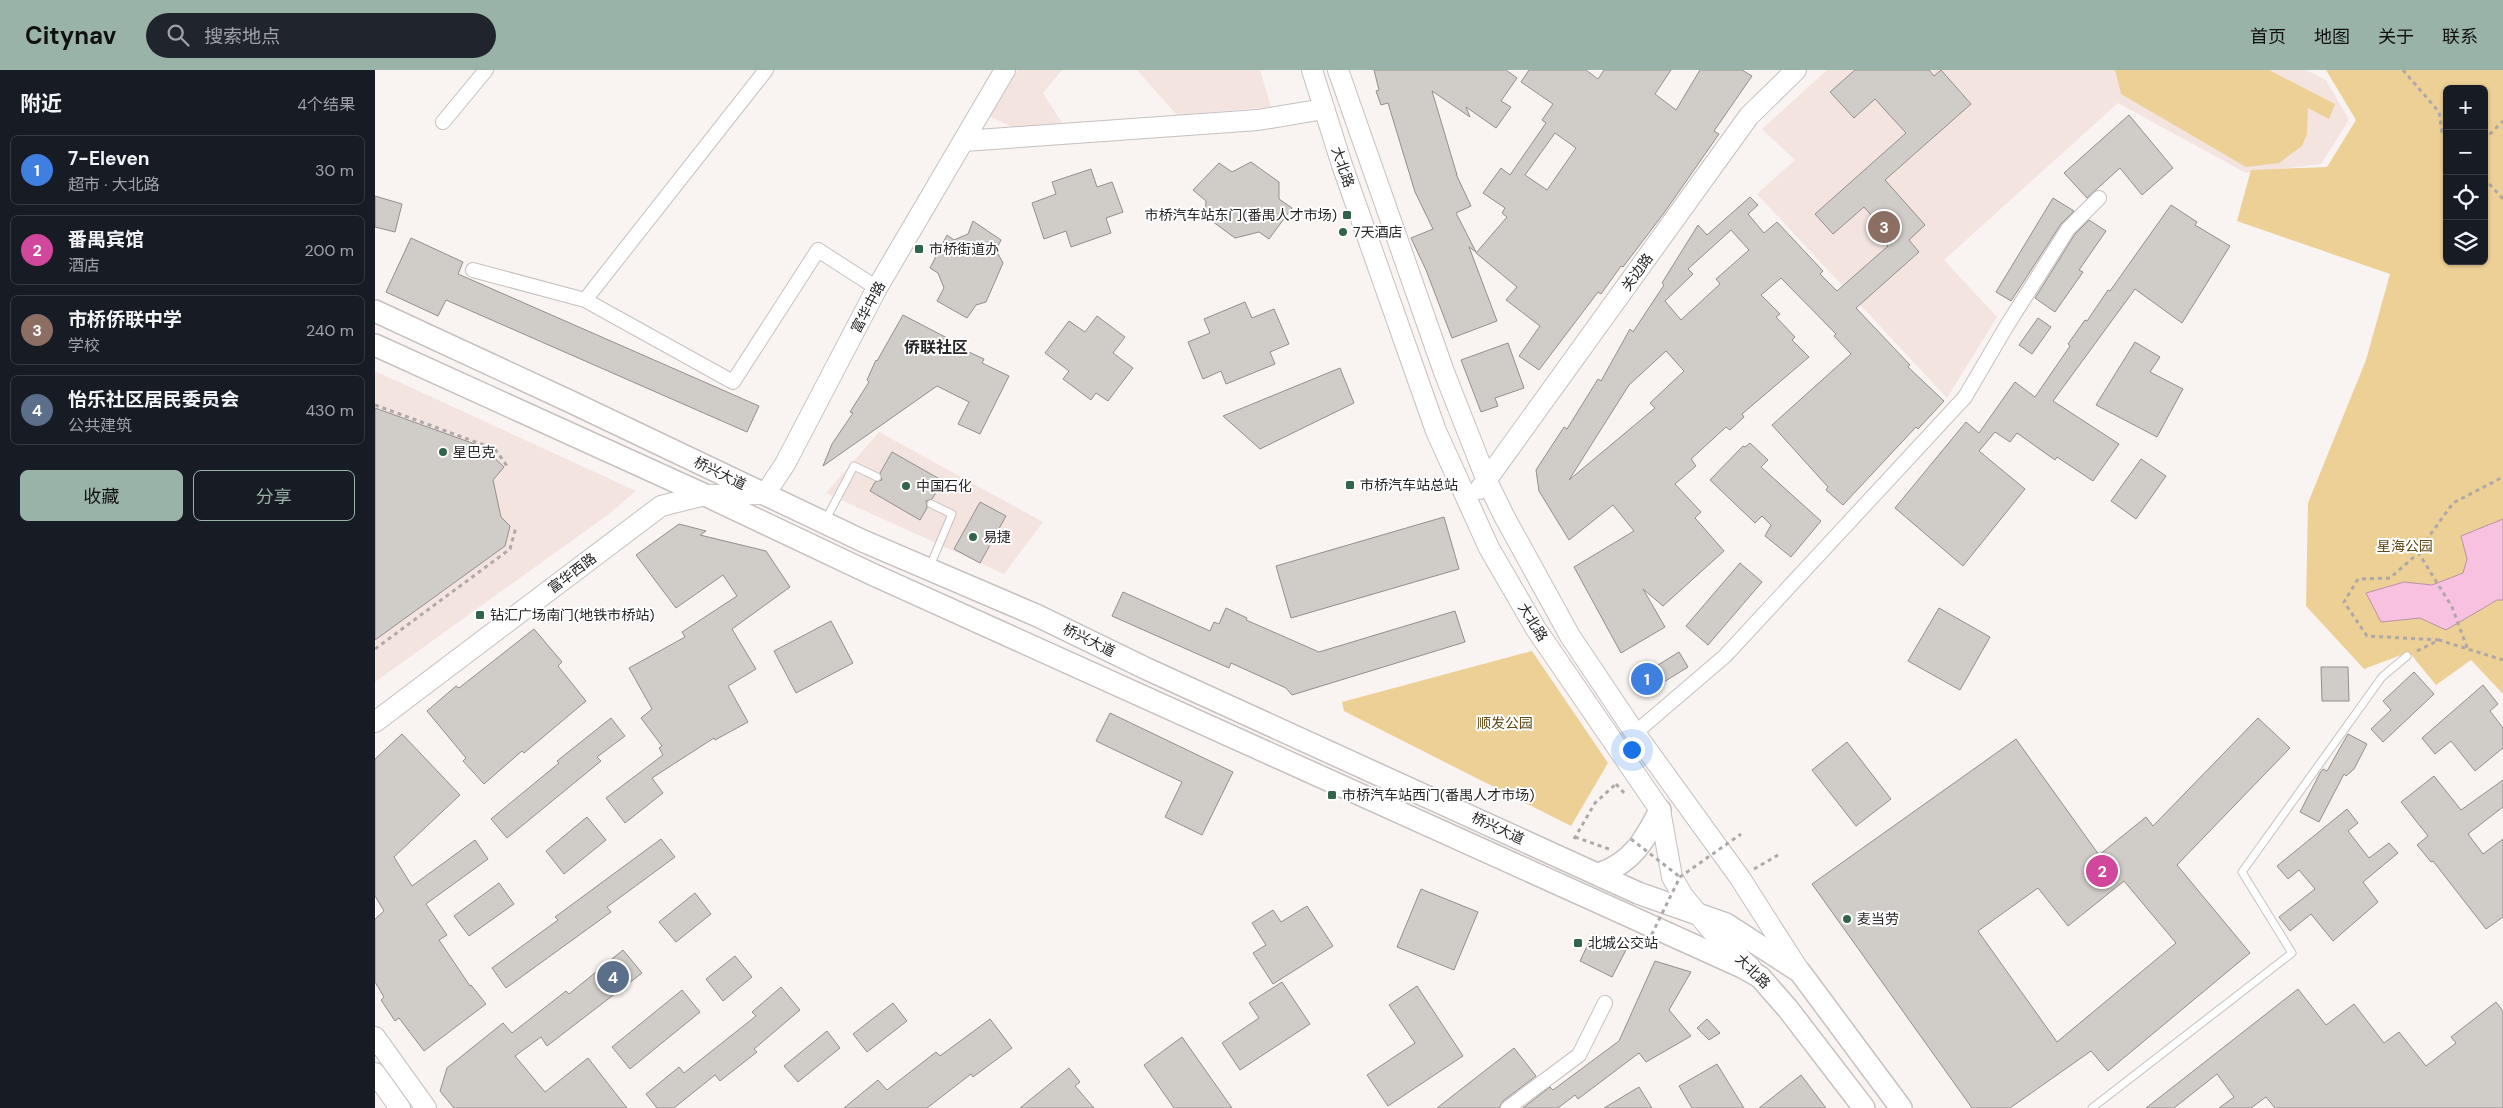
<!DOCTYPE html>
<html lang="zh">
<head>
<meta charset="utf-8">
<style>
	body { margin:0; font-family:"DM Sans","Noto Sans SC",sans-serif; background:#20242c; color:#f1f3f6 }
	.controls { position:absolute; right:15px; top:15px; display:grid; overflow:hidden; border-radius:8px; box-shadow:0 1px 4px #0004 }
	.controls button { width:45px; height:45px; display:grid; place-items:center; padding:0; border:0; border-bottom:1px solid #363941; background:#171b24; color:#f1f3f6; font:25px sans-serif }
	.you { position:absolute; left:1256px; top:679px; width:18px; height:18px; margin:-12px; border:4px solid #fff; border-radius:50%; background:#1a73e8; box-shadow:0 0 0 8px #1a73e833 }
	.badge { display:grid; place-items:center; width:32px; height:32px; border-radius:50%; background:#9ab3a9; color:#fff; font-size:16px; font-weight:700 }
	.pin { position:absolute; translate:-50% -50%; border:2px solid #fff; box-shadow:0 1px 5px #0006 }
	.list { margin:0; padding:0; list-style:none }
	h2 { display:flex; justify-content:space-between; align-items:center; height:65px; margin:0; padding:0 20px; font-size:21px }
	h2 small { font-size:16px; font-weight:400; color:#9ea1a6 }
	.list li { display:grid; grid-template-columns:32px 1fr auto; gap:15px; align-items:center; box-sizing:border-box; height:70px; margin:0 10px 10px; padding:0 10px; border:1px solid #363941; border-radius:8px }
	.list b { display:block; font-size:19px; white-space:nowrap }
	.list p { margin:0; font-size:16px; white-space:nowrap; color:#9ea1a6 }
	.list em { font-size:16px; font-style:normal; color:#9ea1a6 }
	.actions { display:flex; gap:10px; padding:15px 20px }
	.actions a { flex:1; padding:11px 0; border:1px solid #9ab3a9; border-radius:8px; text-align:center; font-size:18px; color:#9ab3a9 }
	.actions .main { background:#9ab3a9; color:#111 }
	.icon { flex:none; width:28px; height:28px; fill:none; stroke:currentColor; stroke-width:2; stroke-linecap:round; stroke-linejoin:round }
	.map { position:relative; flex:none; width:2128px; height:1038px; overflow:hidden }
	header { display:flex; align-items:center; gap:30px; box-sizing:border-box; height:70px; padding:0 25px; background:#9ab3a9; color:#111 }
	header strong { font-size:24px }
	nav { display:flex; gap:28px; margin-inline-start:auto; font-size:18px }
	.search { width:350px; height:45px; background:#20242c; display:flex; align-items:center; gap:12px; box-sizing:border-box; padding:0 18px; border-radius:28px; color:#9ea1a6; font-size:19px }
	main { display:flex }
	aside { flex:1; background:#171b24 }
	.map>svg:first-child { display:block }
</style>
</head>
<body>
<header>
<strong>Citynav</strong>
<div class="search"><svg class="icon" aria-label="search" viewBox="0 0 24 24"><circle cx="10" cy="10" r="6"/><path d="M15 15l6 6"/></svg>搜索地点</div>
<nav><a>首页</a><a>地图</a><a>关于</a><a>联系</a></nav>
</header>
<main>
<aside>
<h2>附近<small>4个结果</small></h2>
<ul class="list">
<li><span class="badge" style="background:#3f7fe0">1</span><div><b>7-Eleven</b><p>超市 · 大北路</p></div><em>30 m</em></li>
<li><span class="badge" style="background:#d1479c">2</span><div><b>番禺宾馆</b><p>酒店</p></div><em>200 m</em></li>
<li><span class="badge" style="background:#8d6e63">3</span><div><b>市桥侨联中学</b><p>学校</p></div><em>240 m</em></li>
<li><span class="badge" style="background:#5c6f8a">4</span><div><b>怡乐社区居民委员会</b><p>公共建筑</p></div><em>430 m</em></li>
</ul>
<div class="actions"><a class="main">收藏</a><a>分享</a></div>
</aside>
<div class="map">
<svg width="2128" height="1038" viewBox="0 0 2128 1038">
	<rect width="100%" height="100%" fill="#f9f3f1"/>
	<path fill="#f3e4e0" d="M643,0H687L668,23L687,53L643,59L615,47Z
		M762,0H885L896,37L802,45Z
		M1452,0H1931L1951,10L1974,50L1946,94L1871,103L1743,33L1569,190L1622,247L1572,328L1382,124L1420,90L1387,59Z
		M0,301L261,421L234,444L0,612Z
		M504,362L668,452L629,504L451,423Z"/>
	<path fill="#edd095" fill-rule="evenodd" d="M1740,0H1894L1960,34L1954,49L1933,38L1932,64L1927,76L1904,93L1871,97L1746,24Z
		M1951,0H2128V624L2096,590L2061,615L2034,582L1989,599L1931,536L1933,433L1991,290L2015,204L1862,151L1876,100L1952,97L1981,50ZM2072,19H2109V191H2072Z
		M1157,581L1233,693L1196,756L969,641L967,632Z"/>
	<path fill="#f8c1df" stroke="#b992a7" d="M2128,449V530H2122L2071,560L2045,548L2006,552L1991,523L2029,512L2057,515L2088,503L2092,489L2086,466Z"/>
	<path fill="#d0ccc8" stroke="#938f8c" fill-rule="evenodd" d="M999,0H1131L1142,8L1126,31L1136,37L1121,58L1091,37L1095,47L1057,21L1082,105L1081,104L1096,136L1081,143L1101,182L1094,177L1122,251L1077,268L1051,200L1036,168L1058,159L1040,122L1013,33L1006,35L1001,21L1004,20Z
		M1154,0H1211L1223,9L1229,0H1296L1280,24L1301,40L1325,0H1367L1377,6L1339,61L1344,64L1289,143L1248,197L1246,196L1226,224L1223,222L1164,300L1144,286L1165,256L1131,230L1142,217L1101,183L1132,147L1127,143L1130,138L1108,123L1126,98L1135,105L1171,53L1167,50L1178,34L1146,12ZM1180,63L1201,78L1172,120L1150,105Z
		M1480,0H1554L1559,6L1566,0L1596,34L1510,110L1550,155L1534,170L1544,182L1481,238L1535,295L1533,297L1569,331L1543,359L1541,357L1468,435L1451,420L1453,417L1397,355L1476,284L1459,266L1461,264L1406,208L1386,225L1405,244L1401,247L1420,267L1417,270L1434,287L1367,344L1369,347L1355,360L1351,357L1316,389L1321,396L1300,414L1326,442L1320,448L1349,481L1288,536L1268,519L1290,557L1246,583L1199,497L1259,461L1238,435L1194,470L1164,421L1161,400L1189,357L1192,359L1223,309L1226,311L1255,259L1258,262L1289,215L1287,213L1323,155L1332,165L1375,127L1383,135L1373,144L1389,163L1402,152L1448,201L1445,204L1462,221L1513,176L1503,165L1509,160L1489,137L1458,164L1440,144L1531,63L1500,29L1479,48L1455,22ZM1356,160L1374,180L1341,209L1345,214L1306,250L1290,231L1318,204L1313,199ZM1291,281L1309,301L1275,333L1280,338L1194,410L1254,315Z
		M1754,45L1798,98L1767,125L1745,98L1712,128L1689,103Z
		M876,92L904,112V129L917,138L894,169L884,162L860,168L830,146L831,131L818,120L844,93L857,102Z
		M716,99L722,117L737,112L748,142L731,148L736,163L696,177L691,161L669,169L657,133L681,124L677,112Z
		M0,126L27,134L20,162L0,157Z
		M1678,128L1699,141L1686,154L1636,231L1621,222Z
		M1796,135L1822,152L1820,155L1855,176L1807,253L1760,219L1678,331L1744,374L1718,411L1682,387L1680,390L1642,363L1635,372L1620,362L1604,381L1650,419L1588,496L1520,438L1591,352L1604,363L1640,312L1660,327L1695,276L1693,274L1710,250L1712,251L1733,220L1735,221Z
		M1714,150L1731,161L1704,200L1708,202L1680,242L1660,228L1700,164Z
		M598,151L626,170L621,180L628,193L611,232L601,235L592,248L562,231L569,218L563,203L555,198L572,165L579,170L593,164Z
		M36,168L88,192L83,204L384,336L372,362L71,230L63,246L11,222Z
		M870,232L877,248L899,239L914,274L895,282L900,294L851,314L846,301L828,309L813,272L835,263L829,249Z
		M528,245L574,269L572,272L609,289L607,293L634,306L605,364L583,354L594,332L562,316L448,396L457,374L478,343L475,342L494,312L492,310L501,290L502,291Z
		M722,246L750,267L738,283L758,298L733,331L721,323L716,330L688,309L694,301L670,283L694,251L710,262Z
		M1663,248L1676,257L1657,284L1644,275Z
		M1760,272L1785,287L1775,302L1808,319L1782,367L1721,335Z
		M1133,273L1149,318L1120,328L1123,336L1106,342L1086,290Z
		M965,298L979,333L885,379L848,346Z
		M0,338L108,377L129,397L118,410L126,447L135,456L130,476L0,570Z
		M1375,373L1393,390L1386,397L1446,451L1416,487L1390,466L1396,455L1387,446L1380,453L1335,410L1368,376L1370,377Z
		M517,382L568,411L557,429L551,431L552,438L545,450L495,421L500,412L507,410L505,403Z
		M1766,389L1791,406L1761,449L1736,431Z
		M605,432L631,446L605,493L579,479Z
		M1069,447L1084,499L916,548L901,496Z
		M304,454L331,461L325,465L391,481L415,517L357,559L381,599L353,616L373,652L340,670L339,668L277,708L288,723L250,753L231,728L288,685L284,678L287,676L266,648L277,639L254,598L310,567L307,562L362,526L348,505L301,538L261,485Z
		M1365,493L1387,512L1333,575L1311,556Z
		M748,522L835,561L839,552L844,554L851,538L872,548L871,550L944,582L1080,541L1090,572L917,625L911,618L856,593L854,598L737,546Z
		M1564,538L1615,567L1585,620L1533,591Z
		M456,551L478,593L421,623L399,581Z
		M159,559L187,592L183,596L211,631L149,683L147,681L109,714L88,691L91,688L52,641L81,616L84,618Z
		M1304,582L1313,597L1271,623L1262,608Z
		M1946,597H1973L1974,631H1947Z
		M2039,602L2059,624L2008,672L1996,659L2016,640L2008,631Z
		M2108,615L2123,634L2115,641L2128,658V678L2100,701L2076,671L2060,684L2047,668Z
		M735,643L858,702L827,765L790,747L807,712L721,671Z
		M236,648L250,666L222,687L226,691L132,768L116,749L184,693L182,691Z
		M1883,648L1915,678L1802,795L1875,883L1733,1001L1716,981L1635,1038H1597L1437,814L1641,669L1724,785L1771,747L1778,756ZM1749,811L1801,873L1682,972L1603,861L1663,818L1693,856Z
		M27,664L85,725L19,787L37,816L100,770L113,789L51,834L72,865L64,870L95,916L96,915L111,934L49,981L24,948L20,951L6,930L9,927L0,912V849L9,841L0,826V689Z
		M1973,664L1992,674L1979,699L1971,706L1969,704L1944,752L1925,742L1945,703L1948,699L1952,701Z
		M1472,672L1516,729L1481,756L1437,700Z
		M2059,706L2086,740L2128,710V737L2093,764L2108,784L2128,769V847L2111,859L2058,791L2056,792L2042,775L2053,766L2026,732Z
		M1972,739L1983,753L1973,761L1994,788L2014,773L2023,783L1988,812L2003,832L1958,871L1936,844L1915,861L1904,847L1940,819L1924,800L1913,809L1902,796Z
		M212,747L231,770L189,804L171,781Z
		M286,769L300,787L232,837L236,842L131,918L117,898L183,850L180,847Z
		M124,813L139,834L94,866L79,846Z
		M1046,819L1103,842L1079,900L1022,877Z
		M320,823L336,844L301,872L284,852Z
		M932,836L958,876L898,914L878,883L891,875L877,853L898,840L906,852Z
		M1218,864L1251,880L1237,907L1205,891Z
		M248,880L267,903L172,976L166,967L140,986L170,1022L213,988L252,1038H79L65,1021L72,998L128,953L137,963L191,921L194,924Z
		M360,886L377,907L348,931L331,909Z
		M1280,891L1316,902L1294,940L1316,966L1271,992L1264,983L1203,1029L1200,1025L1183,1038H1148L1175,1017L1178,1020L1244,971Z
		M907,912L935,954L865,1000L847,973L884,948L874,933Z
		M1042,916L1088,986L1013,1036L992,1005L1040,973L1014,935Z
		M406,917L425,940L379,979L382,982L345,1011L340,1005L299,1038H282L271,1024L304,997L309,1003L381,946L377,942Z
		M1923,919L1951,955L1979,934L2009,973L2024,962L2051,996L2081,973L2076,967L2121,932L2128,941V1038H1900L1891,1027L1876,1038H1844L1859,1027L1842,1004L1799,1038H1771Z
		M307,920L325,942L255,999L237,977Z
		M518,933L532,951L492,982L478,964Z
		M615,949L637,978L598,1007L596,1004L552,1038H469L503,1010L512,1020L561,982L565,986Z
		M1332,949L1345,963L1334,970L1322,958Z
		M452,961L465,978L423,1012L409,996Z
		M807,967L857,1038H799L769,995Z
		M1139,978L1161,1006L1128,1031L1124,1038H1062Z
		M1342,994L1369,1038H1317L1304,1016Z
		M694,998L705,1012L700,1016L719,1038H645Z
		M1426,1005L1451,1038H1384Z
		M1264,1017L1277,1038H1229Z"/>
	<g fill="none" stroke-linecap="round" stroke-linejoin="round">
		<g stroke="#c6c0bf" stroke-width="9">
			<path id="lane" d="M450,451L479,396L502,407
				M555,496L577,444L556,434
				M1717,1038L1917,883L1867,802L2007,607L2032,586"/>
		</g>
		<g stroke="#c6c0bf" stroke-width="16">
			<path id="street" d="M68,52L111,0
				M98,200L210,230L358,312L443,180L502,218
				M210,230L391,0
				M1260,663L1350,586L1590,327L1631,257L1693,159L1724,128
				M1133,1038L1204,985L1230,933"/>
		</g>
		<g stroke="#c6c0bf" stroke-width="22">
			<path id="secondary" d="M937,0L967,95L1061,361L1114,478L1161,559L1285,740L1297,807L1308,826L1337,861L1376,898
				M963,0L1069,302L1112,411L1129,446L1195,566L1260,663L1365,808L1425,902
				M589,71L883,50L949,39
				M1105,419L1374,46L1421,0
				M0,652L286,436L330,425L390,424L410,394L502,218L630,0
				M0,967L51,1038
				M0,1003L25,1038"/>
		</g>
		<g stroke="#c6c0bf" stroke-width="24">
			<path id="primary" d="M0,241L192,330L488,471L663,546L772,599L1263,823L1351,854L1425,902L1526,1038
				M0,275L330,425L499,505L1367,897L1385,907L1413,939L1489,1038
				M1224,804C1257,793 1270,770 1285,740"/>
		</g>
		<path stroke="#aea9a8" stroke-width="3" stroke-dasharray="4 4" stroke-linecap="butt" d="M2028,0L2064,42L2067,62L2072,67
			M2109,70L2128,51
			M2109,108L2128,129
			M0,335L120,379L132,396
			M2043,482L2077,537L2093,580
			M2064,570L1992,566L1969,532L1983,509L2015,508L2040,486L2078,433L2128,407
			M0,579L135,479L141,457
			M2042,581L2064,570L2128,590
			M1241,714L1251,725
			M1200,767L1234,779
			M1199,769L1220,733L1242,713
			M1379,799L1403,785"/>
		<use href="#lane" stroke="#fff" stroke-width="7"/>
		<use href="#street" stroke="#fff" stroke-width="14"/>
		<use href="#secondary" stroke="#fff" stroke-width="20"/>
		<use href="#primary" stroke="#fff" stroke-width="21"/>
		<path stroke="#aea9a8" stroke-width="3" stroke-dasharray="4 4" stroke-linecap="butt" d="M1256,769L1305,807
			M1273,872L1305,807L1366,764"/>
	</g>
	<g fill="#30654b" stroke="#fff" stroke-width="2">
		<rect x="967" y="140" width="10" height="10" rx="2.5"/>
		<circle cx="968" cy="162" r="5"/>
		<rect x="539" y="174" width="10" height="10" rx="2.5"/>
		<circle cx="68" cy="382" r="5"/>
		<rect x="970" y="410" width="10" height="10" rx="2.5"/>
		<circle cx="531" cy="416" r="5"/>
		<circle cx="598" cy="467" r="5"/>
		<rect x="100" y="540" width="10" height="10" rx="2.5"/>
		<rect x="952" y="720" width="10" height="10" rx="2.5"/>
		<circle cx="1472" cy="849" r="5"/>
		<rect x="1198" y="868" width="10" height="10" rx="2.5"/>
	</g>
	<g text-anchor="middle" stroke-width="4" stroke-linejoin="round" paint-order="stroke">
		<g font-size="14" fill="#272525" stroke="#fff">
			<text transform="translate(968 97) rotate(71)" y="5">大北路</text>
			<text transform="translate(1262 202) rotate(-54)" y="5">关边路</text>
			<text transform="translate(493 237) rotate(-62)" y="5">富华中路</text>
			<text transform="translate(345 403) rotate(26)" y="5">桥兴大道</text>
			<text transform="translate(197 503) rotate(-37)" y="5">富华西路</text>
			<text transform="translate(1158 552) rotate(58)" y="5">大北路</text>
			<text transform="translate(714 570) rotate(26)" y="5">桥兴大道</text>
			<text transform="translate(1123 758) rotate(25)" y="5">桥兴大道</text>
			<text transform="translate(1378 901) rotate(45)" y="5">大北路</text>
		</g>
		<g font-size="14" fill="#272525" stroke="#fff" text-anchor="start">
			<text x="962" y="150" text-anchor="end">市桥汽车站东门(番禺人才市场)</text>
			<text x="978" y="167">7天酒店</text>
			<text x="554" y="184">市桥街道办</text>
			<text x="78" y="387">星巴克</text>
			<text x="985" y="420">市桥汽车站总站</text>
			<text x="541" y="421">中国石化</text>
			<text x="608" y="472">易捷</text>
			<text x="115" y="550">钻汇广场南门(地铁市桥站)</text>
			<text x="967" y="730">市桥汽车站西门(番禺人才市场)</text>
			<text x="1482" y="854">麦当劳</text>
			<text x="1213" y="878">北城公交站</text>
		</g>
		<g font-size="14" fill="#604a16" stroke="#fff">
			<text x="2030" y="481">星海公园</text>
			<text x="1130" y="658">顺发公园</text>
		</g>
		<g font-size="16" font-weight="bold" fill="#272525" stroke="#fff">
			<text x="561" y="283">侨联社区</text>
		</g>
	</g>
</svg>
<div class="controls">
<button>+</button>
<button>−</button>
<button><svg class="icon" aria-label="locate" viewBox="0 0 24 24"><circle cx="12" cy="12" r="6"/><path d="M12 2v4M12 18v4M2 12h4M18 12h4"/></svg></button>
<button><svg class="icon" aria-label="layers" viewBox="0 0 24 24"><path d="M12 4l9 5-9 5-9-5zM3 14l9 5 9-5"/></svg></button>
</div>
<div class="you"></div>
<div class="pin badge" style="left:1272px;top:609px;background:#3f7fe0">1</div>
<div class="pin badge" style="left:1727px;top:801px;background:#d1479c">2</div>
<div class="pin badge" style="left:1509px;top:157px;background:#8d6e63">3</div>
<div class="pin badge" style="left:238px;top:907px;background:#5c6f8a">4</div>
</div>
</main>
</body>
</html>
